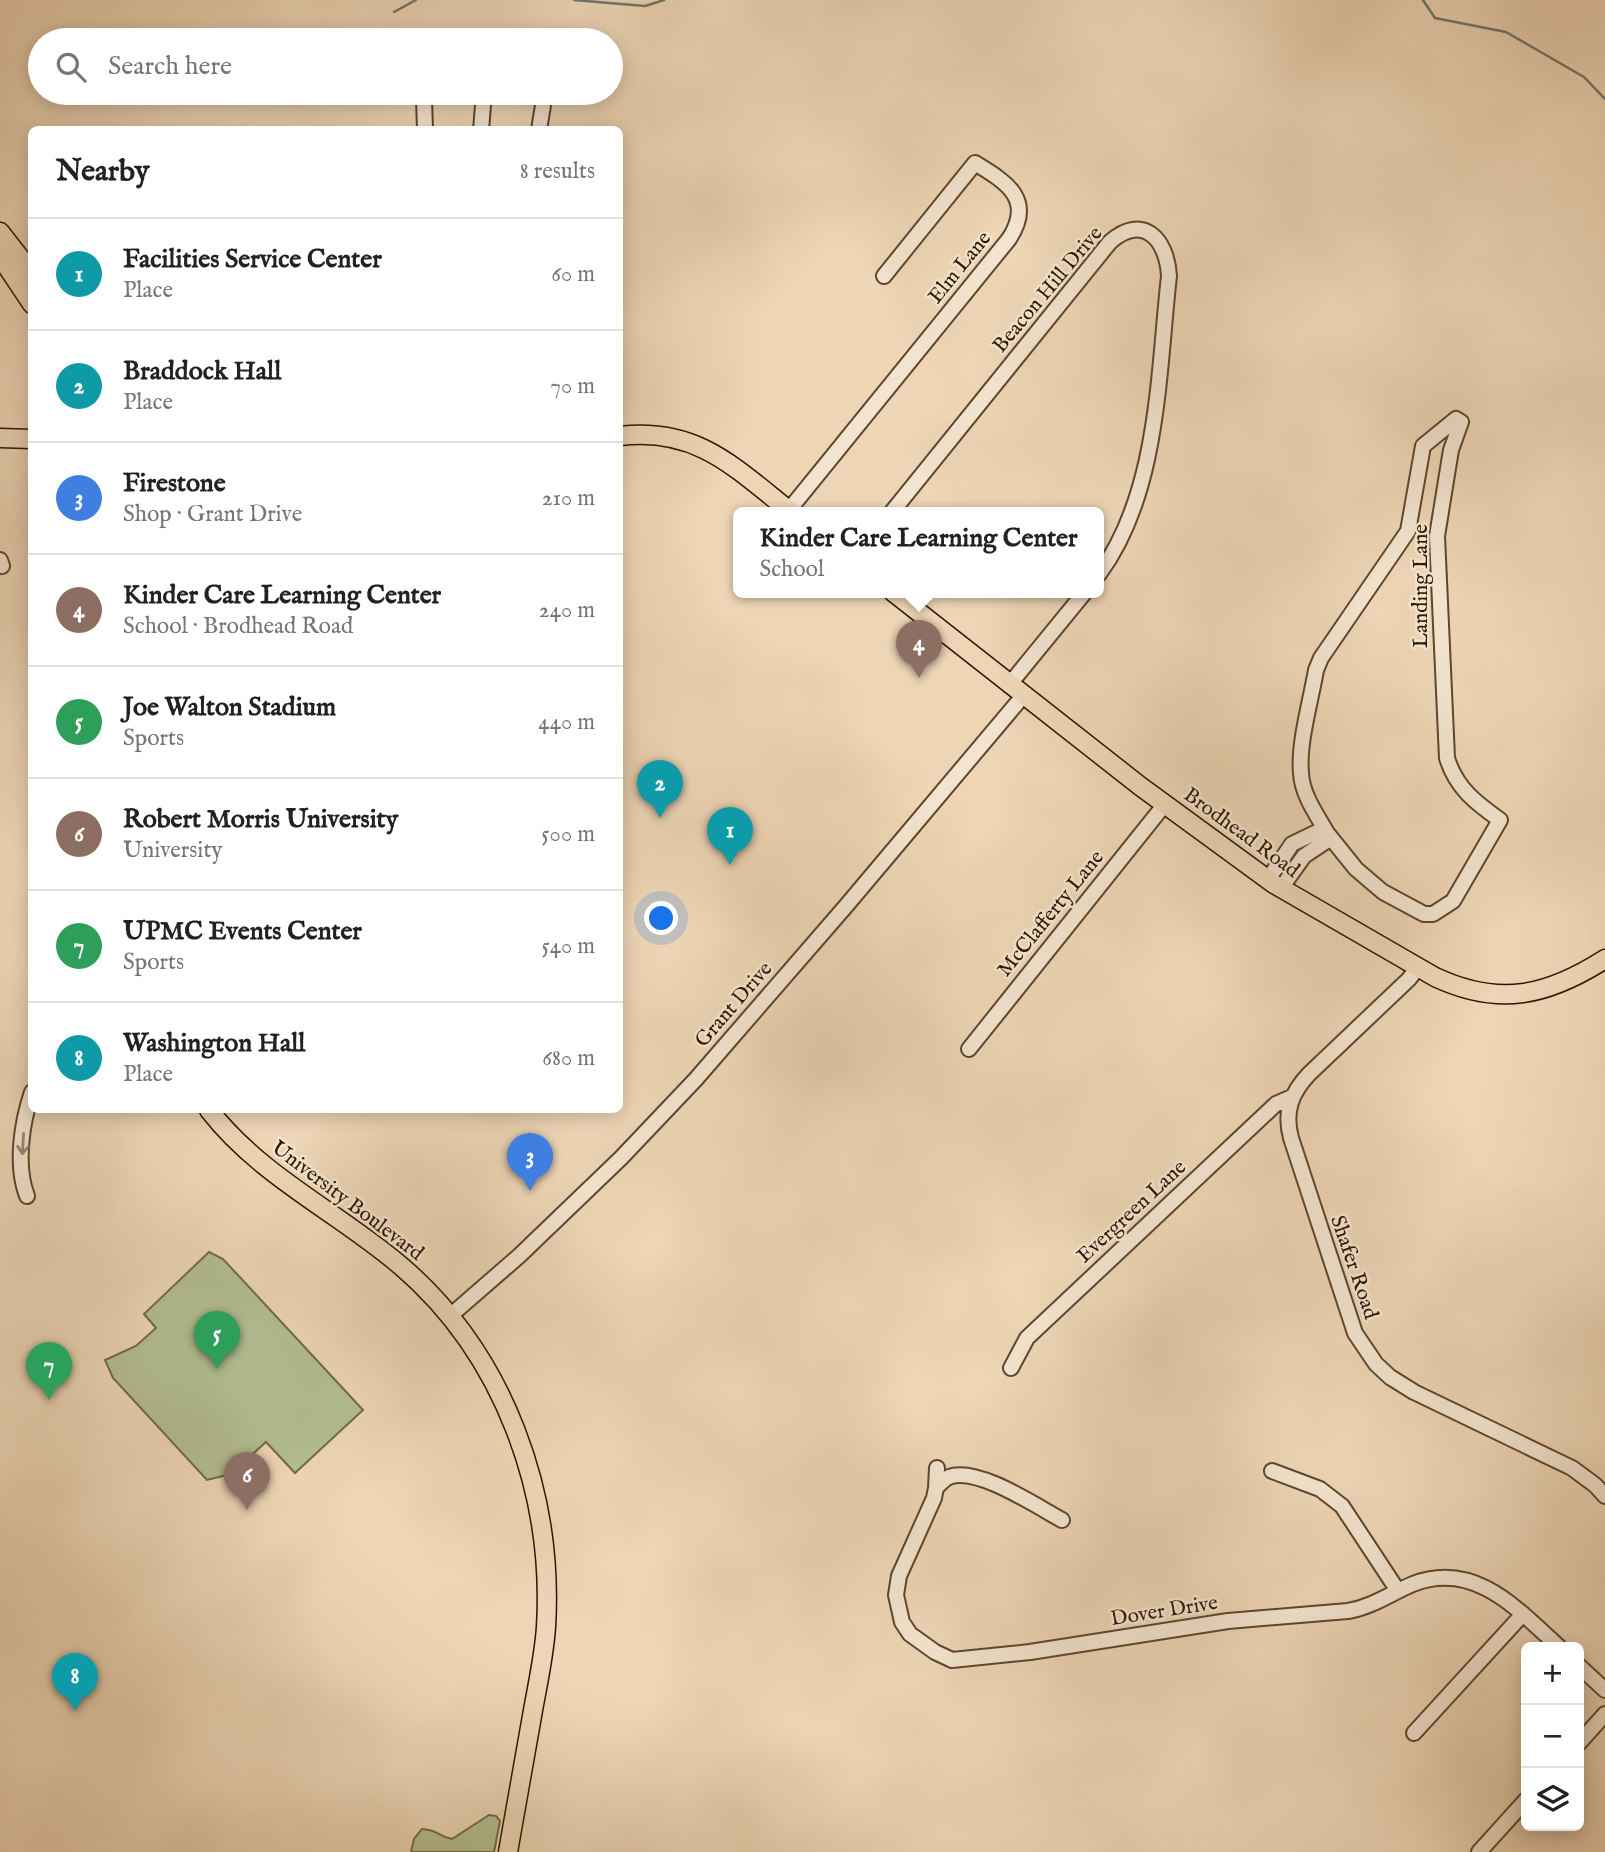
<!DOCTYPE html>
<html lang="en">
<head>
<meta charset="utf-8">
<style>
	body { margin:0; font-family:"IM FELL English",serif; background:#f6f6f6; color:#222 }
	.controls { position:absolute; right:21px; bottom:21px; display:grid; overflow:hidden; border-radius:10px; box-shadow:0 4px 18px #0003 }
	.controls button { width:63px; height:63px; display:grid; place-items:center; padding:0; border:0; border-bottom:2px solid #e0e0e0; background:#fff; color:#222; font:35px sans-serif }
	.you { position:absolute; left:662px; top:919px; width:24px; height:24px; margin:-18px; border:5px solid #fff; border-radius:50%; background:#1a73e8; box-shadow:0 0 0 10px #1a73e833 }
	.badge { display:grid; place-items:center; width:46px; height:46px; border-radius:50%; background:#8f2418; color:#fff; font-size:23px; font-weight:700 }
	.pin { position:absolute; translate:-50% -58px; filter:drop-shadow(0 2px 4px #0008) }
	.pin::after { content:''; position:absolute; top:37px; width:24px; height:21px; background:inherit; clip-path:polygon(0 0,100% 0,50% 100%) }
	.popup { position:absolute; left:733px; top:507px; width:371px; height:91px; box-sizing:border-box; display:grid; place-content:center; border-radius:10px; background:#fff; filter:drop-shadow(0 2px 5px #0005); font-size:23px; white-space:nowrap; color:#767676 }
	.popup b { font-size:26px; color:#222 }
	.popup::after { content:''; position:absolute; left:50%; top:100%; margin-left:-14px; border:14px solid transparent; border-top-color:#fff }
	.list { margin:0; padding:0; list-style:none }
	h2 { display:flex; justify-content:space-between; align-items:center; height:91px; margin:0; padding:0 28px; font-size:30px }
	h2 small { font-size:23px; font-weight:400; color:#767676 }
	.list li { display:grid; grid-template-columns:46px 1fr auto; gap:21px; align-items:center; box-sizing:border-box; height:112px; padding:0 28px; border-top:2px solid #e0e0e0 }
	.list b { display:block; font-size:26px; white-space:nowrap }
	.list p { margin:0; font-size:23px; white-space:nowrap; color:#767676 }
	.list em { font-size:23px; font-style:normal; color:#767676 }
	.icon { flex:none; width:38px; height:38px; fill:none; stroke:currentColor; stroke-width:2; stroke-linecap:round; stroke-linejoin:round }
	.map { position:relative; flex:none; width:1605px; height:1852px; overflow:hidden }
	.search { position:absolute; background:#fff; box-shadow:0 4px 18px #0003; left:28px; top:28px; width:595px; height:77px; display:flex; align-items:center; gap:18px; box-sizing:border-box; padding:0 24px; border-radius:38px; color:#767676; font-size:26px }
	.panel { position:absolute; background:#fff; box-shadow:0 4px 18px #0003; left:28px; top:126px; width:595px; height:987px; border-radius:10px }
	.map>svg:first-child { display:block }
</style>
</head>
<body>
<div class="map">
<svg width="1605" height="1852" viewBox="0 0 1605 1852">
	<rect width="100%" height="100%" fill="#edd5b5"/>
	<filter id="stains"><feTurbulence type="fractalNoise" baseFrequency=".00286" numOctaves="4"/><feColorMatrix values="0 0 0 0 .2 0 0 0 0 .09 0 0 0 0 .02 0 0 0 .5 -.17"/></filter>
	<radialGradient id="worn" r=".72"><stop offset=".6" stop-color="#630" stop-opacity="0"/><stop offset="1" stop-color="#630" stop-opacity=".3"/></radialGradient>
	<path fill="#b2be92" stroke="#706a49" stroke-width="2" d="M209,1252L223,1259L363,1410L295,1473L266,1442L231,1474L207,1480L113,1378L105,1360L136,1346L156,1328L144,1314Z
		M489,1815L496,1816L500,1821L494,1852H411L414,1839L422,1829C439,1830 437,1836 452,1839Z"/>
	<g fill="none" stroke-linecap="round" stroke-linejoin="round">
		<path stroke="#71766e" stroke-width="2.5" d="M574,0L645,6L664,0
			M1423,0L1435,18L1506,32L1584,77L1605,99
			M394,12L416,0"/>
		<g stroke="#5e462d" stroke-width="18">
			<path id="minor" d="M424,98L425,130
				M481,130L484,93
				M539,130L545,93
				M789,510L1009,239C1035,199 1006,182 975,163L884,276
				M892,512L1110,242C1143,213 1167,239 1169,276C1158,373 1159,493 1099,574
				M0,560L2,566
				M1009,685L1085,592
				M1327,833C1317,815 1302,795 1301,773C1298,744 1311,700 1316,670L1321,658L1408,531L1423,446L1456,419L1461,422L1451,450L1437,536L1447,758C1456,788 1476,803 1500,820L1453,901L1433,914H1424L1383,892L1356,869L1327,833L1319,831L1292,844L1271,875L1274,884H1284L1304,856L1325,842L1327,833
				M1418,967L1409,979L1309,1074C1291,1093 1284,1112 1291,1138L1355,1333L1376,1364L1390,1377L1414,1392L1572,1468L1595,1485L1605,1496
				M969,1049L1165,804
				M27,1196C15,1165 22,1122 32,1092
				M450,1316L519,1256L621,1158L696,1079L846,906L1023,696
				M1011,1368L1027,1338L1276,1104L1292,1097
				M937,1468L936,1488L934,1498L899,1576L896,1595L902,1622L910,1634L935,1652L952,1660L1030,1652L1228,1621L1348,1611C1372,1607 1391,1593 1413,1584C1475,1560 1518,1610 1559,1647
				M1272,1471L1320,1489L1342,1506L1398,1591
				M936,1488C940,1484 944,1479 949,1477C977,1466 1036,1506 1062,1520
				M1579,1666L1605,1690
				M1414,1733L1523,1614
				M1579,1743L1605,1714
				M1479,1852L1526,1800"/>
		</g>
		<g stroke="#2e1600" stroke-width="21">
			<path id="major" d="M0,232L32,273
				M0,256L32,304
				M620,436C697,427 734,467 791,512
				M0,438L32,439
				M893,592L1140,786L1274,884L1435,977C1499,1007 1547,996 1605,959
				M209,1110C261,1177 338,1212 401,1266C505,1355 554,1494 546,1627C544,1657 537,1687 532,1716C524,1762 516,1807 508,1852"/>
		</g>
		<use href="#minor" stroke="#f3e4cf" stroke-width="14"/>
		<use href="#major" stroke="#edd5b5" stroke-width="18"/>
	</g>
	<defs><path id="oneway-shaft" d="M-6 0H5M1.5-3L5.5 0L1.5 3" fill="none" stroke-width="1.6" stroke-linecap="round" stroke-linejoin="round" transform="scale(1.75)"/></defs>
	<use stroke="#9a8772" href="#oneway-shaft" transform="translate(23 1144) rotate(93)"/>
	<g text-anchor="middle" stroke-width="5" stroke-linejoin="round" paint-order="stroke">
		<g font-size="21" fill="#2e1600" stroke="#f3e4cf">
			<text transform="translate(959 267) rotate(-51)" y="7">Elm Lane</text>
			<text transform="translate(1047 289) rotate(-50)" y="7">Beacon Hill Drive</text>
			<text transform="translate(1420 586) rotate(-90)" y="7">Landing Lane</text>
			<text transform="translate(1242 832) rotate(36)" y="7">Brodhead Road</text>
			<text transform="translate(1050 913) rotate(-51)" y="7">McClafferty Lane</text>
			<text transform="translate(733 1004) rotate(-49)" y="7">Grant Drive</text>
			<text transform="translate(348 1200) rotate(37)" y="7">University Boulevard</text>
			<text transform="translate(1131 1211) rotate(-43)" y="7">Evergreen Lane</text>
			<text transform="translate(1355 1267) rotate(71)" y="7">Shafer Road</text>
			<text transform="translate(1164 1610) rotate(-9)" y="7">Dover Drive</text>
		</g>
	</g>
	<rect width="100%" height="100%" filter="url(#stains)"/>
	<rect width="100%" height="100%" fill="url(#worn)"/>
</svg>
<div class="controls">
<button>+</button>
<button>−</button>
<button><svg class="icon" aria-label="layers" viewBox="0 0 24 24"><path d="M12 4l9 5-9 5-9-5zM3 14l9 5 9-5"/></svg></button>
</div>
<div class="you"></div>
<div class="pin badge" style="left:730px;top:865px;background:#0f9aa8">1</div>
<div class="pin badge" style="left:660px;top:818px;background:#0f9aa8">2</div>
<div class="pin badge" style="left:530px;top:1191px;background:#3f7fe0">3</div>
<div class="pin badge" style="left:919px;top:678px;background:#8d6e63">4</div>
<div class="popup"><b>Kinder Care Learning Center</b>School</div>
<div class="pin badge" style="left:217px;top:1369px;background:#2e9e5b">5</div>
<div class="pin badge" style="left:247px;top:1510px;background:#8d6e63">6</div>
<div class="pin badge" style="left:49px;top:1400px;background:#2e9e5b">7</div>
<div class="pin badge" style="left:75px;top:1711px;background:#0f9aa8">8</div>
<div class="search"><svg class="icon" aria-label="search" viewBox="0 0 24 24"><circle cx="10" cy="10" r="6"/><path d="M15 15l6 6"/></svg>Search here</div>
<section class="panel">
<h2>Nearby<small>8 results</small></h2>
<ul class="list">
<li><span class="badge" style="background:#0f9aa8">1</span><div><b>Facilities Service Center</b><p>Place</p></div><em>60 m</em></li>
<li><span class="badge" style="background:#0f9aa8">2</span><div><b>Braddock Hall</b><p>Place</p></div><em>70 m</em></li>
<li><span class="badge" style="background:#3f7fe0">3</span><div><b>Firestone</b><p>Shop · Grant Drive</p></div><em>210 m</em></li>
<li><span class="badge" style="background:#8d6e63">4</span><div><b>Kinder Care Learning Center</b><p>School · Brodhead Road</p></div><em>240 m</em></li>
<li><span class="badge" style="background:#2e9e5b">5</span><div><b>Joe Walton Stadium</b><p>Sports</p></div><em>440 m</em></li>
<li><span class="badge" style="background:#8d6e63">6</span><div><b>Robert Morris University</b><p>University</p></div><em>500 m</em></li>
<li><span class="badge" style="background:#2e9e5b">7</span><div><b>UPMC Events Center</b><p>Sports</p></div><em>540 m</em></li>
<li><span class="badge" style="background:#0f9aa8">8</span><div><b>Washington Hall</b><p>Place</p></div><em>680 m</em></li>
</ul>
</section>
</div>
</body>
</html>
